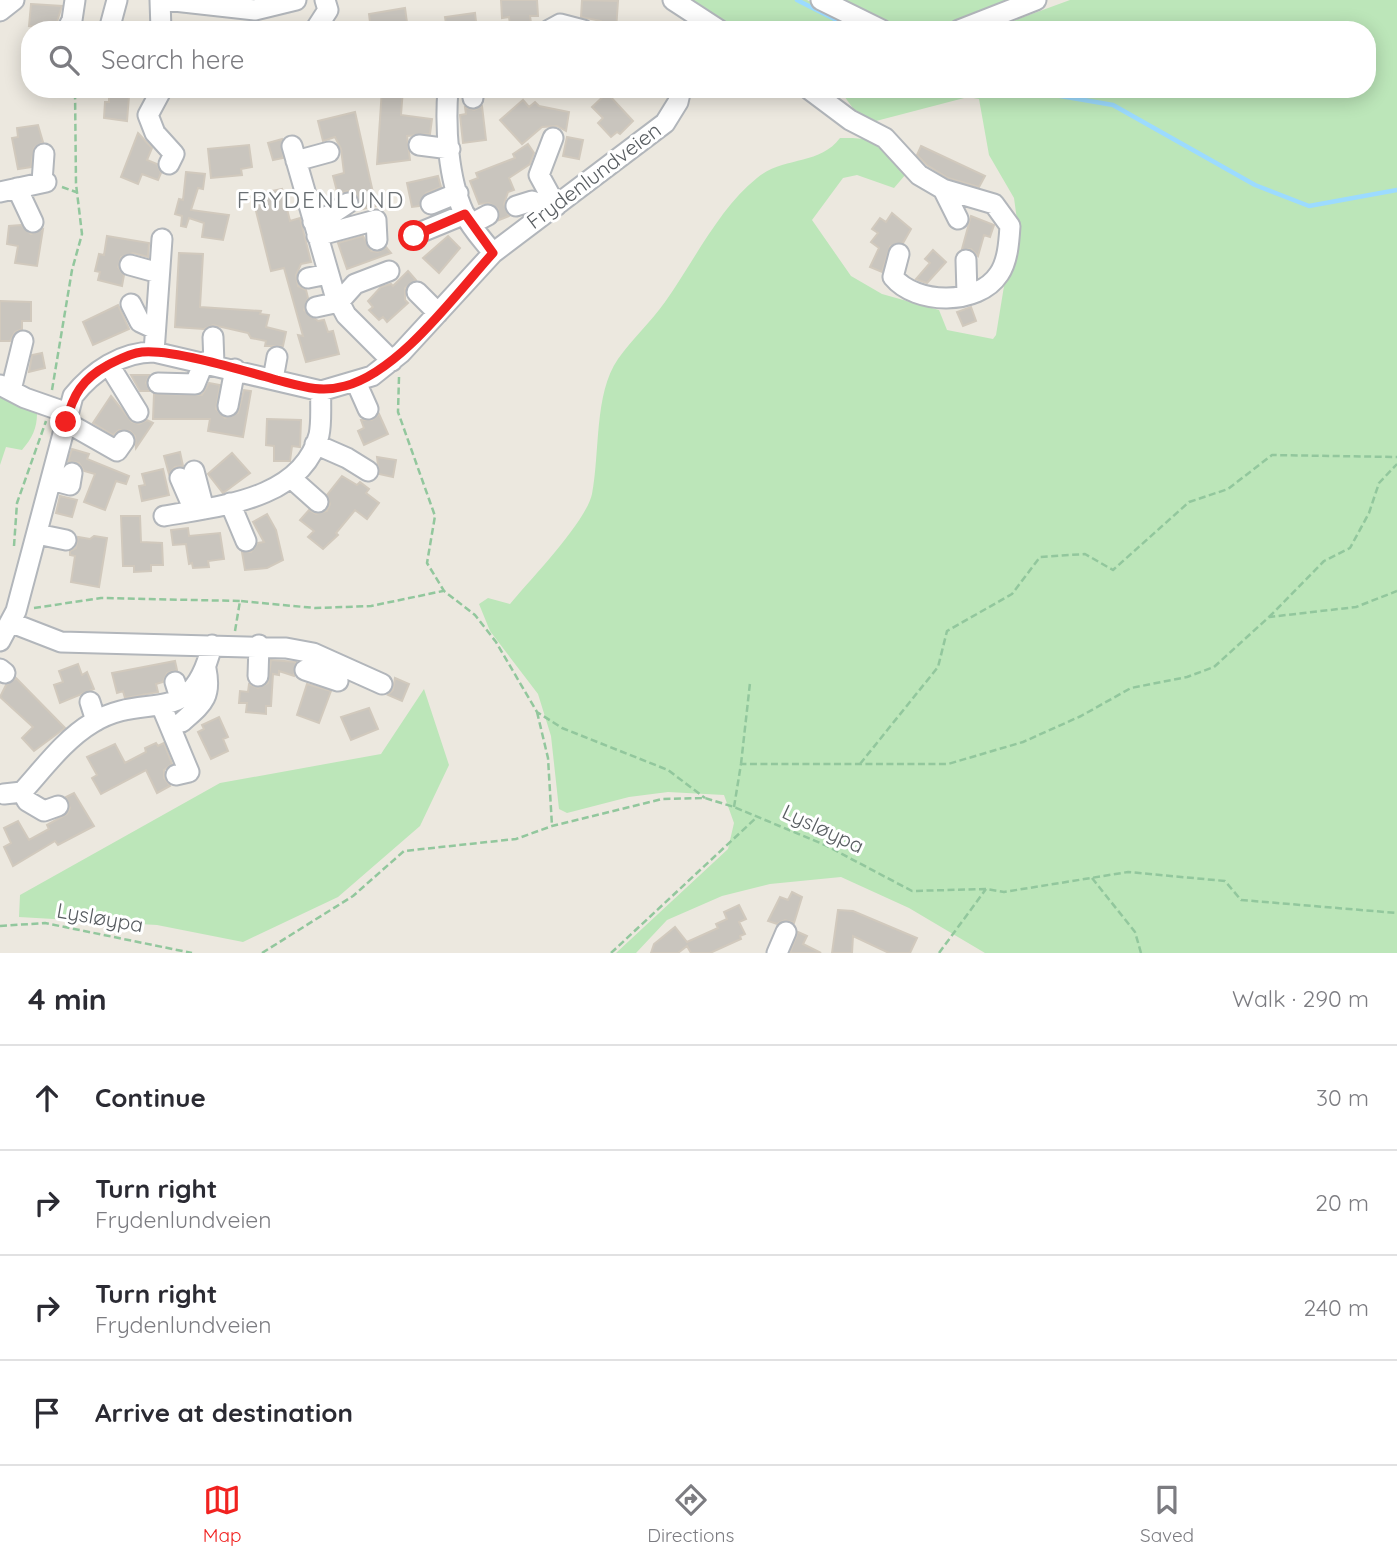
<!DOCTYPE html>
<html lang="en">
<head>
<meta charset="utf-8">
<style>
	body { margin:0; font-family:Quicksand,sans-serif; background:#f2f2f3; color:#2b2b33 }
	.stop { position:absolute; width:21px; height:21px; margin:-16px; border:5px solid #f12220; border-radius:50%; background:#fff }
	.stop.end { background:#f12220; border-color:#fff; box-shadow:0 2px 7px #0008 }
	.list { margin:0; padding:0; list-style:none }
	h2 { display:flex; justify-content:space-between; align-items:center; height:91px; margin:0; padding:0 28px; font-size:30px }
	h2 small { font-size:23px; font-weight:400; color:#7c7c81 }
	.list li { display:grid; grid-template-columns:46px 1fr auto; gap:21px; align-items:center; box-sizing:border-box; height:105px; padding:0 28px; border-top:2px solid #e1e1e2 }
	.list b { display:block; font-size:26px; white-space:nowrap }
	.list p { margin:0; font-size:23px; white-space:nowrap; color:#7c7c81 }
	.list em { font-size:23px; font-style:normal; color:#7c7c81 }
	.icon { flex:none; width:38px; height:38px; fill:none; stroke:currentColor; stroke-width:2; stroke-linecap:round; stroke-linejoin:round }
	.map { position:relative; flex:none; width:1397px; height:953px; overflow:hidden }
	.search { position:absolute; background:#fff; box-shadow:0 4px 18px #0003; left:21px; right:21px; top:21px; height:77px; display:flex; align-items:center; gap:18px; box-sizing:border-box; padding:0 24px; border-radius:28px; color:#7c7c81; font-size:26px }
	.sheet { height:511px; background:#fff }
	nav { display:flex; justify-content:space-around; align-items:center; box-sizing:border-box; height:98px; border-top:2px solid #e1e1e2; background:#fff; font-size:19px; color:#7c7c81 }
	nav a { display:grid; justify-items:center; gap:4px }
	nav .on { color:#f12220 }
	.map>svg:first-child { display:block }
</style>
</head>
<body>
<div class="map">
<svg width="1397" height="953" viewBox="0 0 1397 953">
	<rect width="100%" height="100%" fill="#ece8df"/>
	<path fill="#bce6b9" d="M691,0H807L866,30H731Z
		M832,0H1007L936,30H894Z
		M1070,0H1397V953H985L909,908L841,877L770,884L722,896L667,920L636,953H616L728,849L734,823L724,795L668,792L629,797L567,813L559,809L551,736L538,694L490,631L479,604L488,598L510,604C530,580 586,522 592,494C600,454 594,393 618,359C632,339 651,322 665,302C693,263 719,208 757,178C783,156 819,166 840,138C882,137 881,145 906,174L894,188L857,175L843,178L812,220L851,276L882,294L939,310L947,330L993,339L996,335L1006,274L1016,246L1017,220L1014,198L989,155L979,99L968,97L876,121L855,111L839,89H1367V30H988Z
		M0,393L37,413C37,429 32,438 22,450L6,447L0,465Z
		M424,689L449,765L420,826L338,897L243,942L157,925L19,917L20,895L220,783L381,754Z"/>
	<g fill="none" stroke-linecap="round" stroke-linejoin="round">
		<path stroke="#9cdbff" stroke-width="4.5" d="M797,0L856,30
			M1020,89L1113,105L1255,185L1309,206L1397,190"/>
	</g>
	<path fill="#c9c5be" stroke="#d1c9bd" stroke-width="2" d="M501,0H537L538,16H530L531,23L510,24L509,17L502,18Z
		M582,0L618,1L616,30H600L601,21L581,17Z
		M31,4L62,6L55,28L29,26Z
		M405,8L408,30H371L369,14Z
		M475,13L477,30H447L445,17Z
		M382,89H403L401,115L432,119L430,134L407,136L410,160L377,164Z
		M607,93L633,121L620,134L617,132L611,137L598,123L603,118L592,107Z
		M109,95L129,96L127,121L104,118L105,102H109Z
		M523,100L529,107L535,102L539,106L569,112L566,131L557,126L542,127L522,144L500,120Z
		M482,106L486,140L463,143L460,115L466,114L465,107L474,110Z
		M355,112L376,206L358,210L360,202L354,192L347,191L338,195L333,176L344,173L341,149L335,137L323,141L318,121Z
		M38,125L43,142L34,148L31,167L18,169L12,138L18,137L17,128Z
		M138,133L152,148L147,160L157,164L161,173L158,180L142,174L138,184L121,177Z
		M567,137L583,140L579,159L563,156Z
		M282,139L283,158L273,160L268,143Z
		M528,144L534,153L530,164L509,178L514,190L508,192L504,204L509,216L499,220L498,209L489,203L479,204L470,181L478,178L476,173L515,158L513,154Z
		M249,145L252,167L241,169L242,175L211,178L208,149Z
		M921,146L985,176L979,187L948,178L927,165L917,155Z
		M186,172L205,174L203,189L198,188L191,210L229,215L223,240L202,237L204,223L189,218L186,227L181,226L182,216L175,214L179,199L183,200Z
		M438,176L441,187L426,193L419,206L412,207L407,183Z
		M282,189L290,221L300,218L311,262L301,264L296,275L298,286L306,290L308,298L304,310L318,321L324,320L328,332L333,331L339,354L306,362L298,335L303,336L284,268L271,271L255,207L253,195Z
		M892,213L911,229L903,243L890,246L882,272L870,267L879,248L871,242L878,233L872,229L880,218L886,222Z
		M971,216L994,225L990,237L984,235L978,256L971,249H962Z
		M21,225L31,234L43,229L37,266L15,263L18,246L7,244L9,226Z
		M107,236L149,243L148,257L133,253L121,257L118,267L124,275L122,286L98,280L100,272L95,271L99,254L104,255Z
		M363,236L371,251L378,252L386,247L391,253L347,269L338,243Z
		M448,236L460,248L439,273L423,258Z
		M933,250L946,262L927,283L921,281L916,279L930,263L925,259Z
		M179,253L203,254L200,307L261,311L260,314L269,315L266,327L286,332L283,346H265L266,341L251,338L248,333L213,325L204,329L175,327Z
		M408,271L416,280L405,288V300L408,303L387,322L383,317L379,320L369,310L373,307L368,301L381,287L391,284L393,286Z
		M0,301L31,302V321H22V329L15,332L10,341H0Z
		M118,305L129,329L93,345L83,322Z
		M971,307L976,321L963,326L957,312Z
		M42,353L45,368L29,372L32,355Z
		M131,375H149L146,383L150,391H140Z
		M209,383L220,385L216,409L225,418L238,413L244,390L251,391L243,437L208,431L210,419H153L154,394L202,395Z
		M111,396L132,422L139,424L147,420L153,423L136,448L135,436L130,431L119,430L113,435L93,423Z
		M379,414L388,434L364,445L358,431L364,428L361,420H372Z
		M267,419L301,420L300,447L292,446L290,461H274V446L266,445Z
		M72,449L89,454L87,459L129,476L126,484L116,481L105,510L84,502L95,474L84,471L79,463L68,461Z
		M180,452L183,466L175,467L169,474L164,456Z
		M232,453L250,473L223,493L208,474Z
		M377,457L396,460L393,477L379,474Z
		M163,469L169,495L142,501L139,486L145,485L142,474Z
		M342,476L357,485L360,482L369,489L366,493L379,503L367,519L355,510L336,533L338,535L323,549L308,537L314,531L300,520L309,510L316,514L327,511L330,504L327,495Z
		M60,496L77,500L72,517L56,513Z
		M267,514L276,530L283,560L267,568L245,570L242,552H251L258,543L264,542L253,522Z
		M121,516H140L141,542L162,543L163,565H151V571L134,572V566H123Z
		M188,528L189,536L220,533L224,559L208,561L209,567L193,568L192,563L189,564L186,544L173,545L171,530Z
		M94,536L107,538L99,587L71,582L75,556L70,555V551L76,548L78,537L90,539Z
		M271,660L296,662L294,676L279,671V675L273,674L271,706H266V714L246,712L247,703H239L240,691L248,692L249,684L258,688L268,683Z
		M175,661L177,670L167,673L163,682L156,684L158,692L125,698L123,691L117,693L112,673Z
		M78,664L82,675L87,672L94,689L60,703L54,685L63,682L59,671Z
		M16,678L65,728L34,751L22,738L33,727L0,697L6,685Z
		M395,678L409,684L402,701L388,695L393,690Z
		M307,684L331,691L319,723L297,715Z
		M369,708L378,729L351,740L341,717Z
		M219,717L228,737L223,739L228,751L211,759L198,732L204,729L202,725Z
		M156,743L158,746L164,743L172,764L164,770V778L170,786L157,793L146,770L101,794L92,778L97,775L87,757L115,744L125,763L146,752L145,748Z
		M74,793L94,826L58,845L55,841L13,866L4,847L11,843L4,828L18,821L29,840L49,829L47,825L67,814L70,808L66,797Z
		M792,892L802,897L794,923L785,920L777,924L768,921L780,897L788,900Z
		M739,905L746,919L739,922L745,934L740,936L741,939L710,953H691L687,946L678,953H651L654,944L675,927L687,942L718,928L716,924L727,919L724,912Z
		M838,910L853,911L917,938L910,953H889L853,936L852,953H832Z
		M798,932L807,936L803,944L821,953H790Z"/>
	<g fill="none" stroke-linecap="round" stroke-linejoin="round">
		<g stroke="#b2b6bb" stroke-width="23">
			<path id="minor" d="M160,0L161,30
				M165,0L255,10L296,0
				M673,0L719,30
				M821,0L882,30
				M0,11L14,0
				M67,30L72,20L75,0
				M109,30L117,0
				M315,30L328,10L325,0
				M549,30L560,24L583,30
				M959,30L1036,0
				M448,89C445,127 448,179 464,213C471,228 483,240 493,253
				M472,89L473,98
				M810,90L850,120L885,138L919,175L943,189L994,204L1010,226C1009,241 1008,261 999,274C978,306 916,305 893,277L899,254
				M148,115L155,133L174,154L169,164
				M148,115L162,89
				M553,138L539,175L556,206
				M419,145L450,149
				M292,146L334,292L346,315L392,361
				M296,161L329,152
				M42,182L44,154
				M17,188L33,222
				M943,189L958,219
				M0,192L46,182
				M431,204L458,193
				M516,206L532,201L553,208
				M313,222L330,215L348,203
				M471,224L488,215
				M414,235L465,214
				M317,236L376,220L377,240
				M966,260L967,294
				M130,265L159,273
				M308,278L328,274
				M417,292L438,313
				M131,304L140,322L155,329
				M316,307L339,302L355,284L389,271
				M213,337L214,364
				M154,352L162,239
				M109,365L138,412
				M273,379L277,357
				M356,382L368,409
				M158,383L195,384L204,362
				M0,385L25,398L68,413
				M11,390L23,341
				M228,406L235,369
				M66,422L117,451L124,441
				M315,444L347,458L368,471
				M194,471L204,509
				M180,478L194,510
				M291,478L318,502
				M51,480L70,485L72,473
				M230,503L246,541
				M164,516C219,506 302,500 319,435C322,421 320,405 321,391
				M37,534L66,540
				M12,623L61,642L286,648L313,653L382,684
				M0,641L16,611L73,396C93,371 121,352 154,352L321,391L372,376L401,353L493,253L665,123L678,102L681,89
				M0,669L5,673
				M305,670L317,674L325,659
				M317,674L338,681
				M258,676L259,645
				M175,682L180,698
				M90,702L96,721
				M161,705L189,772L176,775
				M182,722C202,704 212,698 206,669
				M22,792C43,769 65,739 92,723C147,689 191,732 212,645
				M4,794L22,792L27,801L44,811L58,806
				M777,953L786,932"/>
		</g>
		<path stroke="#92c79d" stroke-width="2.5" stroke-dasharray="7 3.5" stroke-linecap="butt" d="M62,187L76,192
			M399,377L398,412L435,516L427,563L444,591L475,615L496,642L537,712L562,728L668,770L705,798
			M52,390L72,270L82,234L76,184L75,89
			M14,546L17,503L46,421
			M34,608L101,598L240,601
			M1269,617L1324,561L1350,548L1369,513L1379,483L1397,464
			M235,631L240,601L315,608L371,606L443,591
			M537,712L548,758L552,826
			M741,764L750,683
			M860,764L938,667L947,631L1012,594L1040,557L1085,554L1113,570L1189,502L1228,489L1272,455L1397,457
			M734,807L741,764H948L1023,742L1081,716L1131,688L1187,677L1214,667L1269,617L1356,607L1397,591
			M1092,878L1135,932L1141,953
			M0,926L45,923L192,953
			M262,953L353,896L404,851L516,839L552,826L662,799L705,798L734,807L825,845L912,891L986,889L1004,892L1128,872L1225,881L1241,900L1397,913
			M611,953L757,817
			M939,953L986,889"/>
		<use href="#minor" stroke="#fff" stroke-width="19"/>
	</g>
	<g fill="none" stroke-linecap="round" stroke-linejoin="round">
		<path stroke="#f12220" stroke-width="9" d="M66,422C73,395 82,379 108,365C118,360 130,353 142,352C173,349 245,371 277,380C301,386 320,393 345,386C399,372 455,295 493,253L465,214L414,236"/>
	</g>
	<g text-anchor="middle" stroke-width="6" stroke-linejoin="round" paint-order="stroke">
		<g font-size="21" fill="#585d61" stroke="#fff">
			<text transform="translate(594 176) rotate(-37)" y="7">Frydenlundveien</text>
			<text transform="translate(823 829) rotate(25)" y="7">Lysløypa</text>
			<text transform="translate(100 918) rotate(10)" y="7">Lysløypa</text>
		</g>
		<g font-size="23" letter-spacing="2" fill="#696f73" stroke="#fff">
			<text x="321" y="208">FRYDENLUND</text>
		</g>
	</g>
</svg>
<div class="stop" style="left:414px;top:236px"></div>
<div class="stop end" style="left:66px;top:422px"></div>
<div class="search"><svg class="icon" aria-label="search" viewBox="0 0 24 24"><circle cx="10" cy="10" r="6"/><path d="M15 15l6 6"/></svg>Search here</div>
</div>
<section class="sheet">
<h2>4 min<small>Walk · 290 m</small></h2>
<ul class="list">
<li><svg class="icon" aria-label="ahead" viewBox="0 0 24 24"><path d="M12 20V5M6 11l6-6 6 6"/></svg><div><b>Continue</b></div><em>30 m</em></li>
<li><svg class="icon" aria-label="right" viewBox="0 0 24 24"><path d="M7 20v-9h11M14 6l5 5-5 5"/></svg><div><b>Turn right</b><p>Frydenlundveien</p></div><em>20 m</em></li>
<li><svg class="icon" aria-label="right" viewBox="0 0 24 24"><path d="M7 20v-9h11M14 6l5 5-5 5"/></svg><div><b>Turn right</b><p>Frydenlundveien</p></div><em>240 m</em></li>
<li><svg class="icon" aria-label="arrive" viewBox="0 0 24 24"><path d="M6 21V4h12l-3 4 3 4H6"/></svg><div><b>Arrive at destination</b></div></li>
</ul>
</section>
<nav>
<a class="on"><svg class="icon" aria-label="map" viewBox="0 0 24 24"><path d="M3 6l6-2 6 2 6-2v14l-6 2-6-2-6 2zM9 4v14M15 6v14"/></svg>Map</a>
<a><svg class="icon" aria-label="directions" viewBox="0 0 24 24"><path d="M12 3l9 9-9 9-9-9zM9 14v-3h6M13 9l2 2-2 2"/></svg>Directions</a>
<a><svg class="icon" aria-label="saved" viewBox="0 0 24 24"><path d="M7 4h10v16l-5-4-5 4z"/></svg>Saved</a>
</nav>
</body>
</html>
